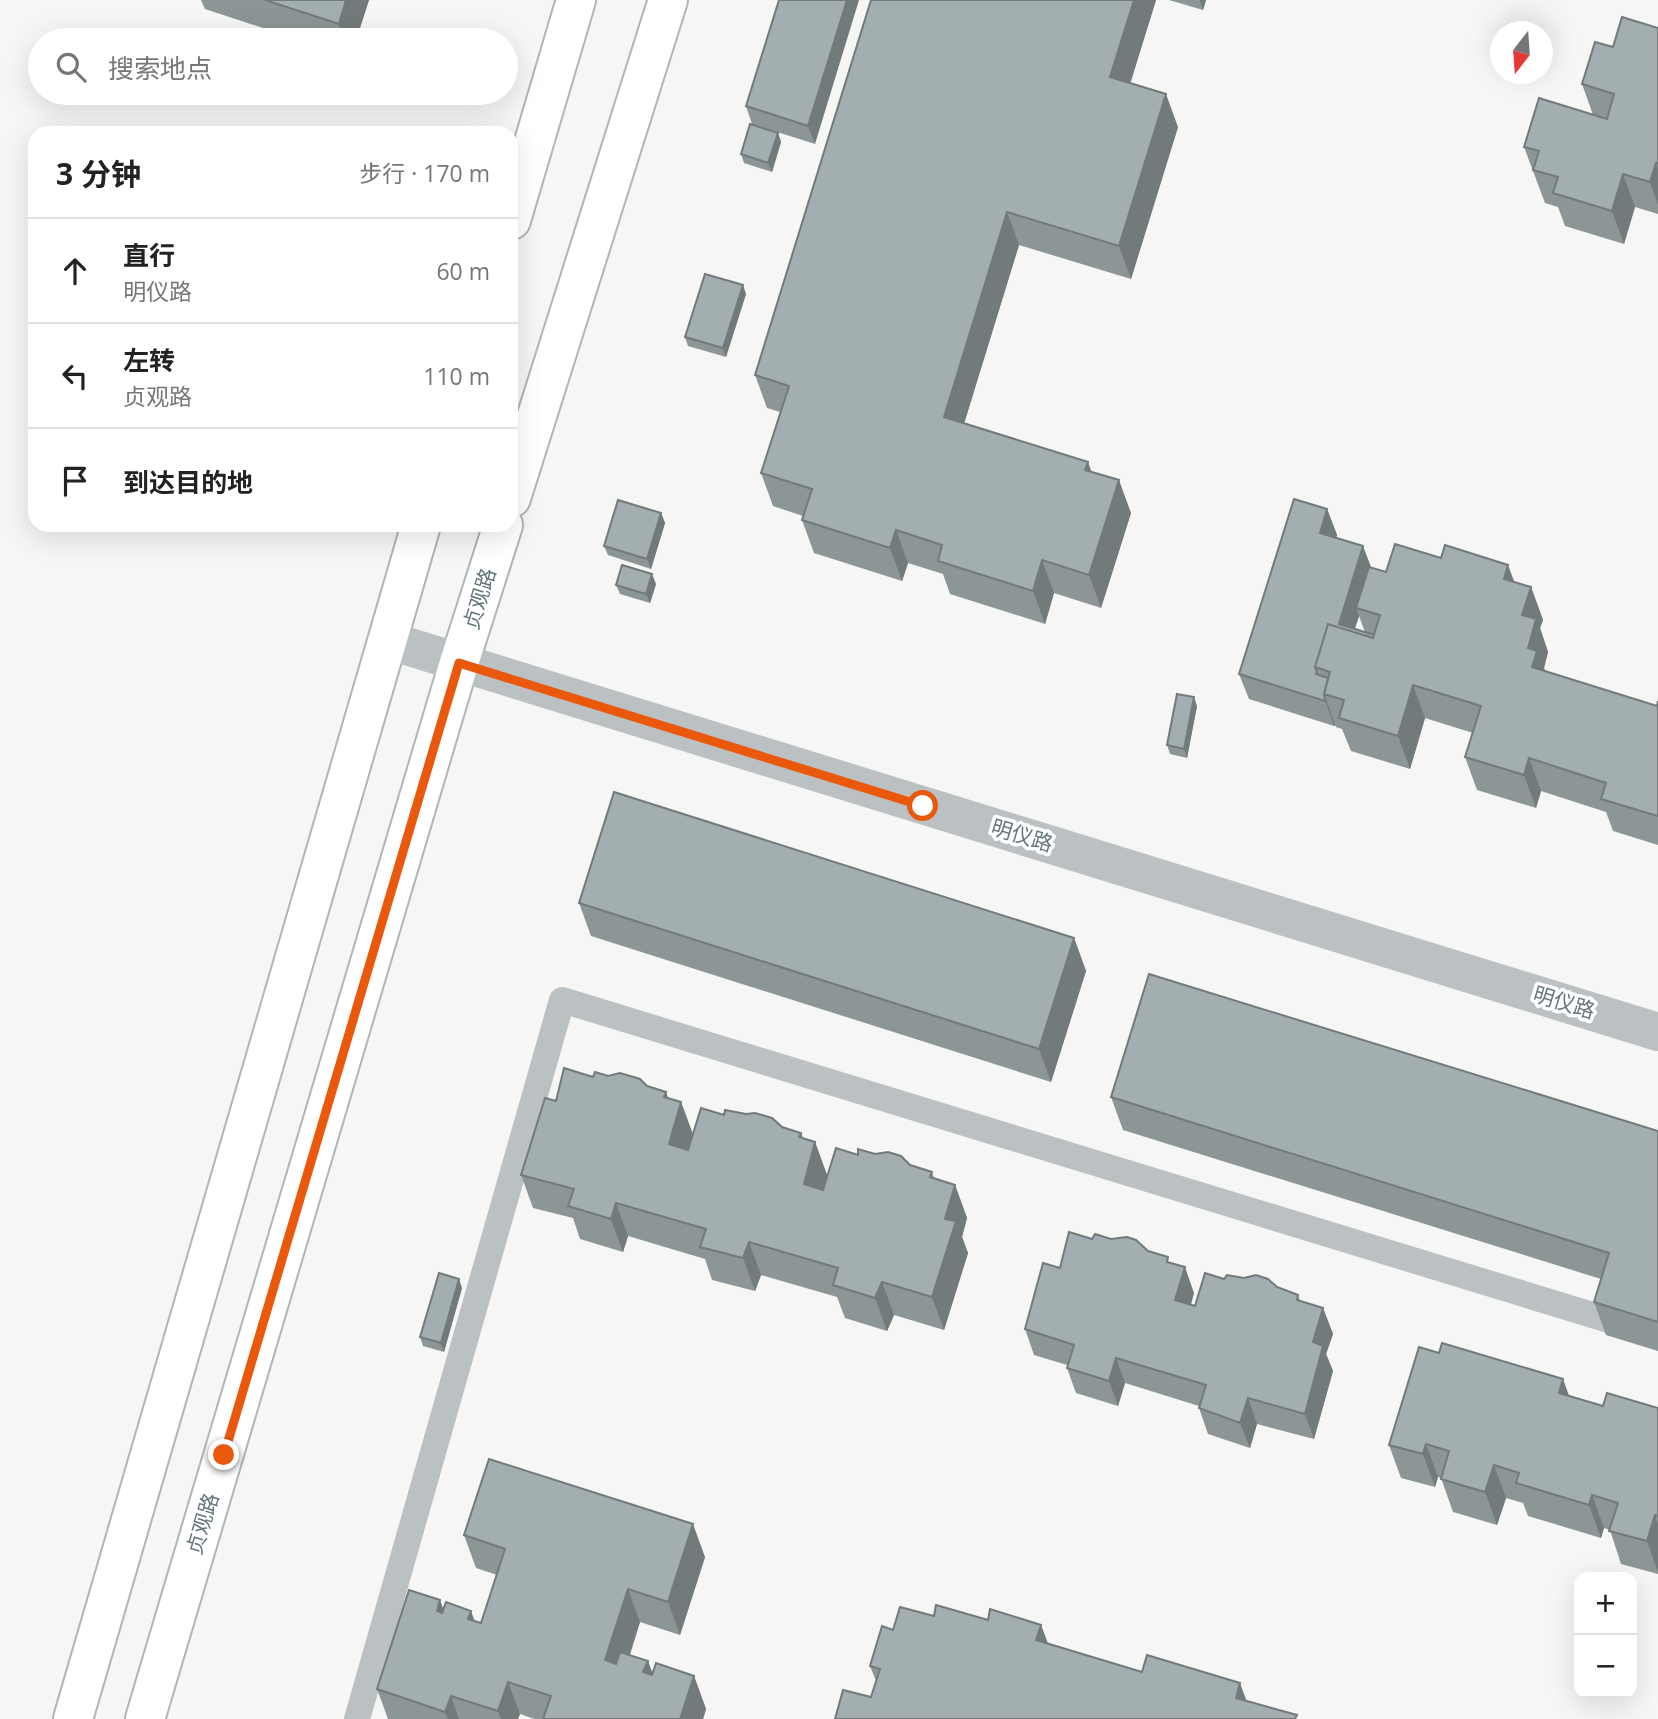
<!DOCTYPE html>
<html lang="zh">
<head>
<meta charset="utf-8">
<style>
	body { margin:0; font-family:"Open Sans","Noto Sans SC",sans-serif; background:#f2f2f2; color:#222 }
	.controls { position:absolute; right:21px; bottom:21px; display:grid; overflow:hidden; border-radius:14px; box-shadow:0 7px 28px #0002 }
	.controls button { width:63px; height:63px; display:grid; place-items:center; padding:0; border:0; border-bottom:2px solid #e0e0e0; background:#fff; color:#222; font:35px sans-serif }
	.compass { position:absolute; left:1490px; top:21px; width:63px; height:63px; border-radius:50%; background:#fff; box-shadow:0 7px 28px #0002; rotate:197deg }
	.stop { position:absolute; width:21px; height:21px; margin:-16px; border:5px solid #ea580c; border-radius:50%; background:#fff }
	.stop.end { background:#ea580c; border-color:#fff; box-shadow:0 2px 7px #0008 }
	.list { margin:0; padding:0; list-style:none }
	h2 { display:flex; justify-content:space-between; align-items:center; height:91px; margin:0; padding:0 28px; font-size:30px }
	h2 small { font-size:23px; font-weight:400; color:#767676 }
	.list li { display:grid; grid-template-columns:46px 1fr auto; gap:21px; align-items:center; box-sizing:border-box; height:105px; padding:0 28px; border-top:2px solid #e0e0e0 }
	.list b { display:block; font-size:26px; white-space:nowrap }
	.list p { margin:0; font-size:23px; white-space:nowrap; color:#767676 }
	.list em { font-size:23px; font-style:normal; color:#767676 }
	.icon { flex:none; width:38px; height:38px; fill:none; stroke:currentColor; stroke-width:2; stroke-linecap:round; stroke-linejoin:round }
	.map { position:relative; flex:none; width:1658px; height:1719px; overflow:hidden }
	.search { position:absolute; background:#fff; box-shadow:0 7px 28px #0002; left:28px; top:28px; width:490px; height:77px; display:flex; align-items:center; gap:18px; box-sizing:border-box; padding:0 24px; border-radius:38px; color:#767676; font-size:26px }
	.panel { position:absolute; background:#fff; box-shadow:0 7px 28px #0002; left:28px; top:126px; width:490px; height:406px; border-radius:21px }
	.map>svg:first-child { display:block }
</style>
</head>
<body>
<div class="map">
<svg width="1658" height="1719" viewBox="0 0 1658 1719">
	<rect width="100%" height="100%" fill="#f6f6f4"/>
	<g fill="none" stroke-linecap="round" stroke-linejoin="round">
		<g stroke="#aeb6b8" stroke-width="42">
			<path id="secondary" d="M511,220L576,0
				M511,498L668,0
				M73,1719L421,525
				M145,1719L459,663L503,525"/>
		</g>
		<path stroke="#bbc1c3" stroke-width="26" d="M357,1719L562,1000L1658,1335"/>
		<path stroke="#bbc1c3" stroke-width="38" d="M387,640L1658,1032"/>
		<use href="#secondary" stroke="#fff" stroke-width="38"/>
	</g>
	<path fill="#8c9697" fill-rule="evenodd" d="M201,0H369L356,40H300L205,9Z
		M779,0L815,144L752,124L746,106Z
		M871,0H1156L1130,84L1178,127L1131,279L1019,245L964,423L1091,472L1131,513L1101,608L1054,593L1045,624L950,594L943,574L908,563L902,581L814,553L802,520L803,516L773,506L761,473L780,412L767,408L755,375Z
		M1169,0H1206L1203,10Z
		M1658,28V214L1635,207L1624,244L1565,226L1558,207L1545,203L1524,147L1593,115L1582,84L1613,47Z
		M778,133L781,142L772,172L744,163L741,154Z
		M746,294L726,357L688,346L685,337Z
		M1327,509L1337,535L1336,538L1371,567L1386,572L1515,582L1531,587L1543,620L1540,628L1548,652L1544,668L1545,671L1657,706L1658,701V845L1613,831L1606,812L1541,791L1536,808L1477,790L1465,757L1473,733L1425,718L1410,769L1351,751L1342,729L1336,727L1335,725L1334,726L1249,699L1239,674ZM1359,616L1365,632L1355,629Z
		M661,513L665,523L651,569L608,555L604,546Z
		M656,584L650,603L620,594L616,585Z
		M1197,706L1187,758L1170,754L1167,745Z
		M579,903L1074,938L1086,971L1051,1082L591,936Z
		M593,1077L647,1086L668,1098L681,1102L693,1134L724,1115L782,1127L803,1138L815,1142L827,1175L823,1190L858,1155L910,1165L932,1172L934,1178L955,1185L967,1218L962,1237L968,1253L944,1330L894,1315L887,1331L845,1318L837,1297L761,1275L755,1291L712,1280L705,1259L628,1236L623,1252L580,1239L573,1218L533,1208L521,1175L556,1101Z
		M1111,1097L1658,1131V1351L1606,1335L1594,1302L1601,1279L1123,1130Z
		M1092,1239L1148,1251L1170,1263L1194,1293L1191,1305L1195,1306L1224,1279L1277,1287L1298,1295L1300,1301L1323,1308L1333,1334L1326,1354L1333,1371L1314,1439L1257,1424L1250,1448L1208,1434L1199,1408V1406L1125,1383L1118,1406L1076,1393L1067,1368V1365L1034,1355L1025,1329L1060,1268Z
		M462,1288L444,1352L423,1346L420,1337Z
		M1569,1396L1603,1406L1658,1408V1574L1621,1564L1610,1530L1604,1528L1601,1538L1528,1516L1523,1503L1506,1498L1497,1525L1453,1512L1441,1478L1438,1477L1435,1487L1401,1478L1389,1445Z
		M464,1535L705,1557L680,1635L640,1622L630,1655L648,1661L652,1674L694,1676L706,1709L703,1719H534L520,1714L518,1719H388L377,1689L444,1609L481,1623L497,1575L476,1568Z
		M934,1616L1041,1625L1048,1644L1142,1672L1240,1683L871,1697L876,1681L870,1666L893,1630Z"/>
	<path fill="#727a7b" d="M346,0H369L356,40H345L339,24Z
		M847,0H859L815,144L808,126Z
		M1134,0H1156L1122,110L1110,77Z
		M1200,0H1206L1203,10L1200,1Z
		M1166,94L1178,127L1131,279L1119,246Z
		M778,133L781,142L772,172L768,163Z
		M1656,163L1658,168V205L1650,182Z
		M1623,174L1635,207L1624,244L1612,211Z
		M1007,212L1019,245L956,450L944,417Z
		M743,285L746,294L726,357L723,348Z
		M1088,462L1100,495L1085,470Z
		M1119,480L1131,513L1101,608L1089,575Z
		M1327,509L1337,535L1330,559L1320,533Z
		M661,513L665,523L651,569L647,559Z
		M896,530L908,563L902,581L890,548Z
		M1363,546L1373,572L1356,608L1359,616L1352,636L1339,624Z
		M1042,560L1054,593L1045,624L1033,591Z
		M1508,565L1520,597L1504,579Z
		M652,574L656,584L650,603L646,594Z
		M1531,587L1543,620L1540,628L1548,652L1544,668L1549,683L1532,667L1528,648L1522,615Z
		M1317,672L1335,725L1334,726L1316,674Z
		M1413,685L1425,718L1410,769L1398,736Z
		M1194,697L1197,706L1187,758L1184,749Z
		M1529,758L1541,791L1536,808L1524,775Z
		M1074,938L1086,971L1051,1082L1039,1049Z
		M666,1092L676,1120L681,1102L693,1135L681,1177L669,1144L664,1097Z
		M801,1133L811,1160L815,1142L827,1175L816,1217L804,1184L799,1137Z
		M955,1185L967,1218L962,1237L968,1253L944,1330L932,1297L945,1219Z
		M616,1203L628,1236L623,1252L611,1219Z
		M749,1242L761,1275L755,1291L743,1258Z
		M1185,1267L1194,1293L1184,1326L1175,1300Z
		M459,1279L462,1288L444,1352L441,1343Z
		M882,1282L894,1315L887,1331L875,1298Z
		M1323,1308L1333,1334L1326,1354L1333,1371L1314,1439L1305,1414L1313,1342Z
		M1116,1358L1125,1383L1118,1406L1109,1381Z
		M1563,1379L1575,1412L1559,1393Z
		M1248,1398L1257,1424L1250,1448L1240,1423Z
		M1426,1444L1438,1477L1435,1487L1423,1454Z
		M1494,1465L1506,1498L1497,1525L1485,1492Z
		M1592,1495L1604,1528L1601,1538L1589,1505Z
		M1655,1515L1658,1524V1572L1647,1541Z
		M693,1524L705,1557L680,1635L668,1602Z
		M628,1589L640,1622L617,1693L605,1660Z
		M440,1600L452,1633L437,1611Z
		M471,1611L483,1644L468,1619Z
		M1041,1625L1053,1657L1036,1640Z
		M648,1661L660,1693L643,1672Z
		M694,1676L706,1709L703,1719H680Z
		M508,1682L520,1714L518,1719H501L498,1711Z
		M1240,1683L1252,1716L1236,1698Z
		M451,1696L459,1719H448L445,1712Z"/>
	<path fill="#a3aeb0" stroke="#727a7b" stroke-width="2" d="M265,0H346L339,24Z
		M779,0H847L808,126L746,106Z
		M871,0H1134L1110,77L1166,94L1119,246L1007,212L944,417L1088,462L1085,470L1119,480L1089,575L1042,560L1033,591L938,561L942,545L896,530L890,548L802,520L812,489L761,473L789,386L755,375Z
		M1622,17L1658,28V163H1656L1650,182L1623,174L1612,211L1553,193L1558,177L1533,170L1539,151L1524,147L1539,98L1607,119L1614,94L1582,84L1595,42L1613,47Z
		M750,124L778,133L768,163L741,154Z
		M705,274L743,285L723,348L685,337Z
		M1294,499L1327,509L1320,533L1363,546L1339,624L1374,635L1373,638L1328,624L1315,667L1317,672L1316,674L1328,678L1324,694L1325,699V701L1239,674Z
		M618,500L661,513L647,559L604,546Z
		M1395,544L1441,558L1445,545L1508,565L1504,579L1531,587L1522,615L1536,619L1528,648L1537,651L1532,667L1657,706L1658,701V816L1601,799L1606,783L1529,758L1524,775L1465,757L1481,706L1413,685L1398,736L1339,718L1344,700L1324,694L1330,672L1315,667L1328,624L1373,638L1380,615L1356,608L1369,567L1386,572Z
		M622,565L652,574L646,594L616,585Z
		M1177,694L1194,697L1184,749L1167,745Z
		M614,792L1074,938L1039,1049L579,903Z
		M1149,974L1658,1131V1322L1594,1302L1609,1253L1111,1097Z
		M564,1068L593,1077L595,1072L608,1076L620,1073L640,1079L647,1086L666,1092L664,1097L681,1102L669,1144L688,1150L701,1108L724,1115L725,1110L746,1114L755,1113L772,1118L782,1127L801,1133L799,1137L815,1142L804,1184L823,1190L836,1148L858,1155V1149L875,1154L888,1152L901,1156L910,1165L932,1172L930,1177L955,1185L945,1219L956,1221L932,1297L882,1282L875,1298L833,1285L838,1268L749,1242L743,1258L700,1247L706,1229L616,1203L611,1219L568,1206L574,1189L521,1175L545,1098L556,1101Z
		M1069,1232L1092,1239L1095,1234L1111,1239L1127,1237L1136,1240L1148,1251L1168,1257L1167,1262L1185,1267L1175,1300L1195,1306L1205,1273L1224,1279L1227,1275L1244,1278L1256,1275L1268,1279L1277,1287L1298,1295L1297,1300L1323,1308L1313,1342L1323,1346L1305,1414L1248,1398L1240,1423L1199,1408L1206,1385L1116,1358L1109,1381L1067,1368L1074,1345L1025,1329L1043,1263L1060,1268Z
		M439,1273L459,1279L441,1343L420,1337Z
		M1442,1343L1563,1379L1559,1393L1603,1406L1607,1393L1658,1408V1516L1655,1515L1647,1541L1609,1531L1618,1503L1592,1495L1589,1505L1516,1483L1519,1473L1494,1465L1485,1492L1441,1479L1449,1451L1426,1444L1423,1454L1389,1445L1419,1347L1439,1353Z
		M489,1459L693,1524L668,1602L628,1589L605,1660L616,1664L620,1652L648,1661L643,1672L652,1675L656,1663L694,1676L680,1719H543L551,1696L508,1682L498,1711L451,1696L445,1712L377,1689L409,1590L440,1600L437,1611L442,1613L446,1602L471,1611L468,1619L481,1623L505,1549L464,1535Z
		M936,1605L988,1620L990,1609L1041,1625L1036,1640L1142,1672L1147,1655L1240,1683L1236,1698L1297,1715L1295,1719H835L843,1690L871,1697L880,1669L870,1666L882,1626L893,1630L900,1607L934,1616Z"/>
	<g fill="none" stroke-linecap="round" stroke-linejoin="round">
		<path stroke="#ea580c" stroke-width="9" d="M224,1455L459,663L923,806"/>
	</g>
	<g text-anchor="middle" stroke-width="7" stroke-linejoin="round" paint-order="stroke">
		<g font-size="21" fill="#64777b" stroke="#fff">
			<text transform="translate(480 599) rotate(-73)" y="7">贞观路</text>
			<text transform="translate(1022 836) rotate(17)" y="7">明仪路</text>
			<text transform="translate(1564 1003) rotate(17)" y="7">明仪路</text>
			<text transform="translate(203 1524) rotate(-73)" y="7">贞观路</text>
		</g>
	</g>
</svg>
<div class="controls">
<button>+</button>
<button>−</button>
</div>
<svg class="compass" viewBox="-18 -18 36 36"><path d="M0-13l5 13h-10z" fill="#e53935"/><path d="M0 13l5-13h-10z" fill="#767676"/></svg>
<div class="stop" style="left:923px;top:806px"></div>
<div class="stop end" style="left:224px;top:1455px"></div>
<div class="search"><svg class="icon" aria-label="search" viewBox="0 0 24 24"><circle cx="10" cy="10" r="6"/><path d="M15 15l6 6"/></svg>搜索地点</div>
<section class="panel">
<h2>3 分钟<small>步行 · 170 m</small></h2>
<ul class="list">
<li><svg class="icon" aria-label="ahead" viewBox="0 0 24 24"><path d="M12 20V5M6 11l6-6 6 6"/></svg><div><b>直行</b><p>明仪路</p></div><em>60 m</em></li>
<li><svg class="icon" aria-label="left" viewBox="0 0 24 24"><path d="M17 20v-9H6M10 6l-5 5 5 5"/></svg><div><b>左转</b><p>贞观路</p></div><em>110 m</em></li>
<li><svg class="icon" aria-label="arrive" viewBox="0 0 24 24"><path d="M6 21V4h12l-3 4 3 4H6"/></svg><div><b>到达目的地</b></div></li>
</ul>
</section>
</div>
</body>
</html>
